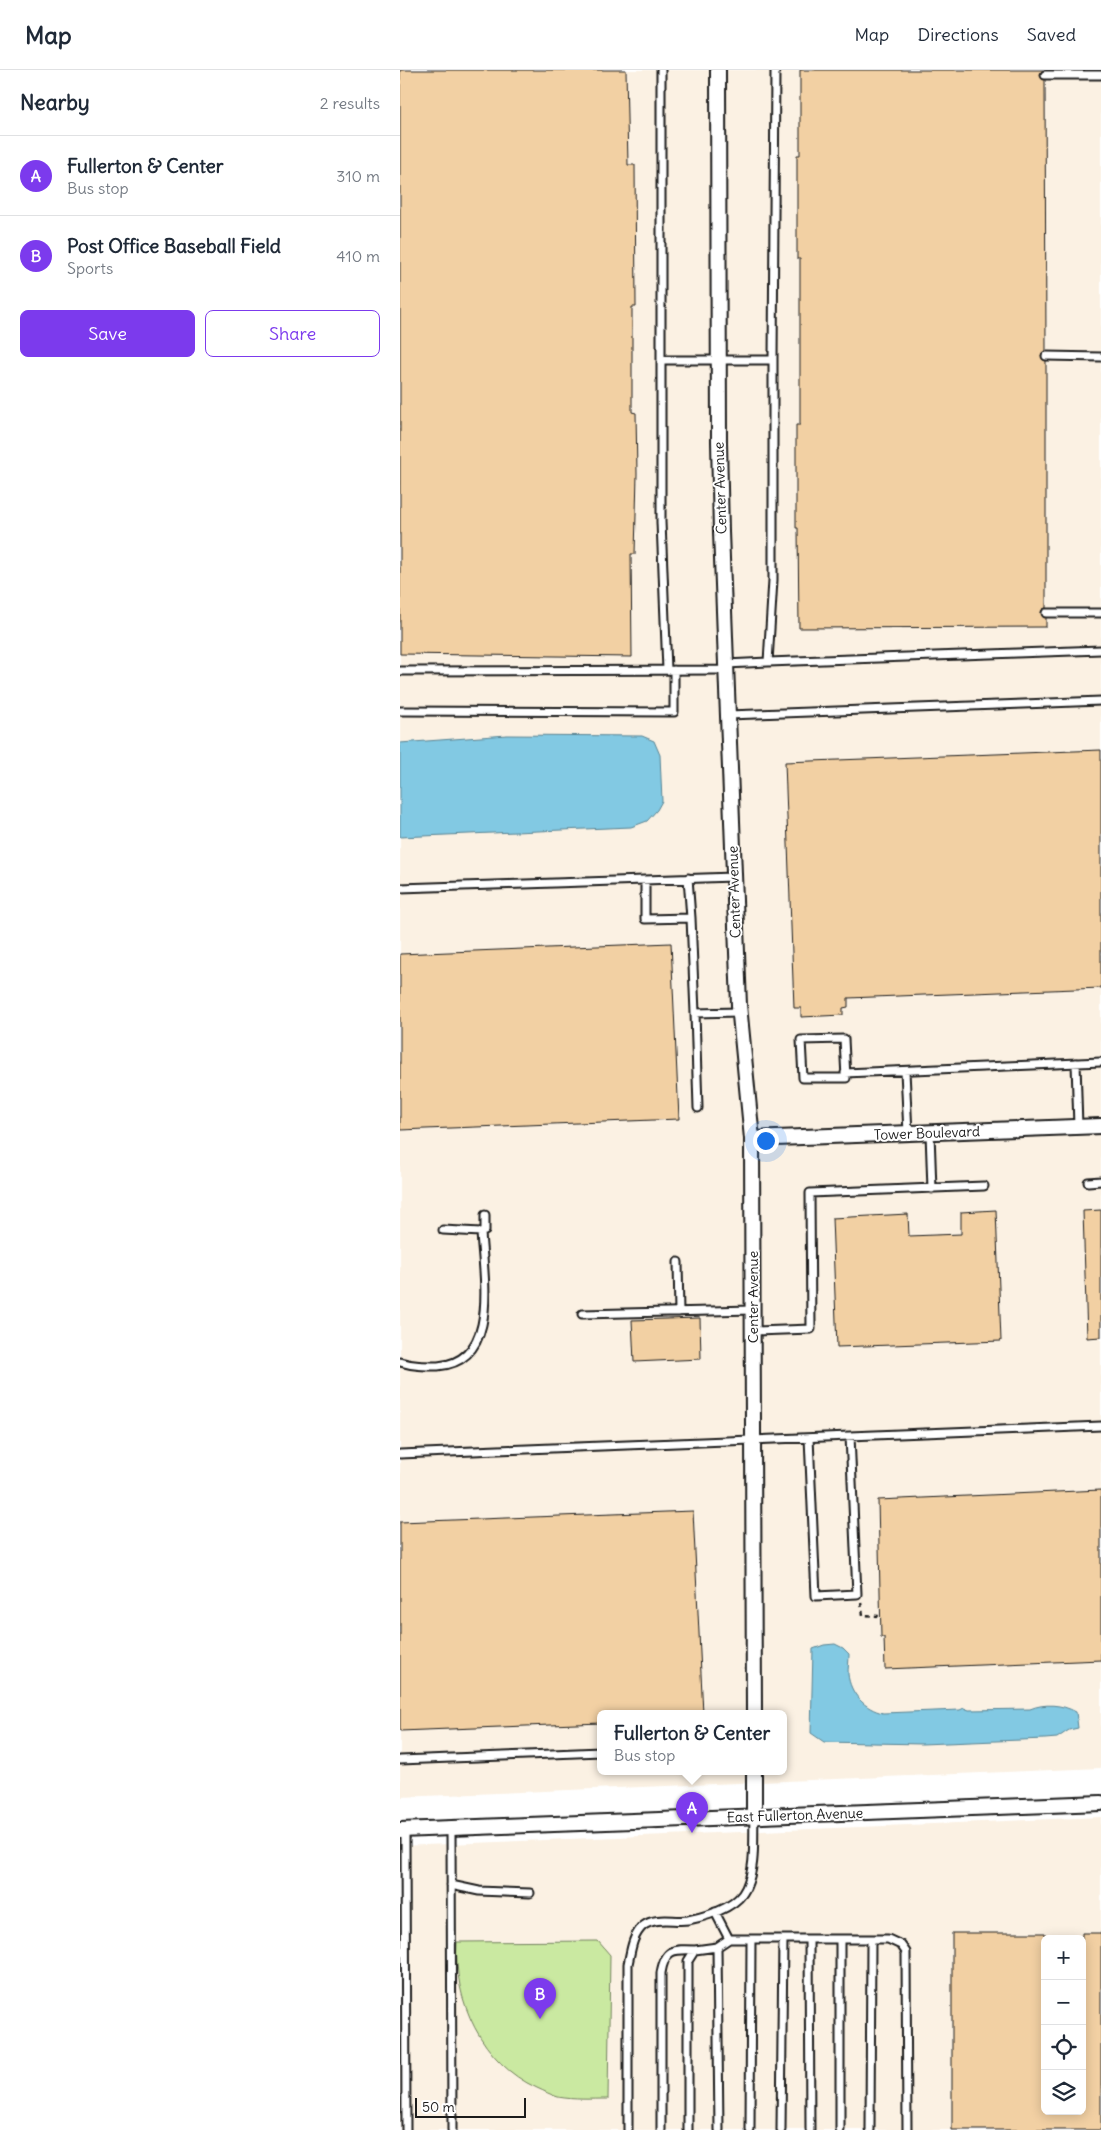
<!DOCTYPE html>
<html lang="en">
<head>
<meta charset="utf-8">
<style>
	body { margin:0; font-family:Delius,sans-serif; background:#f2f2f3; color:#1f2937 }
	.controls { position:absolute; right:15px; bottom:15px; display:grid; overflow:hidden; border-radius:8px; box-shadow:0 2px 12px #0003 }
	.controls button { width:45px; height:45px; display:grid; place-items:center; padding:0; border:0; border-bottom:1px solid #e0e1e3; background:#fff; color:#1f2937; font:25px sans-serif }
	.scale { position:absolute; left:15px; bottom:12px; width:111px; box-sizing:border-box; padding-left:5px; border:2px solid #1c1c1c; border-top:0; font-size:14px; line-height:18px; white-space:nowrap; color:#1c1c1c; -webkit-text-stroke:4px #fff; paint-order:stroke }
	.you { position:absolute; left:365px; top:1070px; width:18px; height:18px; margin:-12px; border:4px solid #fff; border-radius:50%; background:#1a73e8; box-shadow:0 0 0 8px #1a73e833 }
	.badge { display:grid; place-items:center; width:32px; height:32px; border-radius:50%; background:#7c3aed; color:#fff; font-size:16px; font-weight:700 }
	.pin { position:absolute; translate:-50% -41px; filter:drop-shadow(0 1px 2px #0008) }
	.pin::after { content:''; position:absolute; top:26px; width:18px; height:15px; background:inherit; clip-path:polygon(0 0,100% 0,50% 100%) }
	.popup { position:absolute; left:197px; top:1640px; width:190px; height:65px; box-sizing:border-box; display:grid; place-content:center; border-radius:8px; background:#fff; filter:drop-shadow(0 1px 4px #0005); font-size:16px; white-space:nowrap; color:#747a83 }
	.popup b { font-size:19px; color:#1f2937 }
	.popup::after { content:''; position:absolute; left:50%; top:100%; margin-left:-10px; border:10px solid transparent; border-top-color:#fff }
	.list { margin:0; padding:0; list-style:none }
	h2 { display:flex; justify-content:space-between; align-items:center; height:65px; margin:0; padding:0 20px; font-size:21px }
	h2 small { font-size:16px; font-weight:400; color:#747a83 }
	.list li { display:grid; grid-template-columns:32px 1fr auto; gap:15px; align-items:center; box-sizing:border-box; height:80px; padding:0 20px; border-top:1px solid #e0e1e3 }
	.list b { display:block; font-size:19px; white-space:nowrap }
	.list p { margin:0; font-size:16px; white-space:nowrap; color:#747a83 }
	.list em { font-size:16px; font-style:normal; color:#747a83 }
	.actions { display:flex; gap:10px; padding:15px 20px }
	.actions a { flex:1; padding:11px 0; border:1px solid #7c3aed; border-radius:8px; text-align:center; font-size:18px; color:#7c3aed }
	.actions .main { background:#7c3aed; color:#fff }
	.icon { flex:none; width:28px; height:28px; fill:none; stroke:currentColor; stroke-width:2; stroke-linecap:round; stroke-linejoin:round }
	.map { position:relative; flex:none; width:701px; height:2060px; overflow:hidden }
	header { display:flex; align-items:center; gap:30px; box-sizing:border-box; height:70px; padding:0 25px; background:#fff; border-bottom:1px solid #e0e1e3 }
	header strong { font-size:24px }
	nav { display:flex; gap:28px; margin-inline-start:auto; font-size:18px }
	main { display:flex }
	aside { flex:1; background:#fff }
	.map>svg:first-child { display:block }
</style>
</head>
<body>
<header>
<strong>Map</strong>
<nav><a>Map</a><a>Directions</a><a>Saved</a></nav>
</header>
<main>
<aside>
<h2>Nearby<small>2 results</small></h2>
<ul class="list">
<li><span class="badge">A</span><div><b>Fullerton &amp; Center</b><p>Bus stop</p></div><em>310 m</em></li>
<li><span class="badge">B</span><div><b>Post Office Baseball Field</b><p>Sports</p></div><em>410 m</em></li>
</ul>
<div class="actions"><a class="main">Save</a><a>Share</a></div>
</aside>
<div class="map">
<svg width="701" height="2060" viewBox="0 0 701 2060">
	<rect width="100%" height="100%" fill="#fff"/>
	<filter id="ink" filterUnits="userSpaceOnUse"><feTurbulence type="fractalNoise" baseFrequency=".02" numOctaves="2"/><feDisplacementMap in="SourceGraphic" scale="10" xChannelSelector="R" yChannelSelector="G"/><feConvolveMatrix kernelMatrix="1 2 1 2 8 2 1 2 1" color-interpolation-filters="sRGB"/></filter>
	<g filter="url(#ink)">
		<path fill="#fbf1e3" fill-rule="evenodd" d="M0,0H701V1698L0,1727ZM201,1644H383V1702H201Z
			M701,1747V2060H0V1776ZM645,1869H682V2041H645Z"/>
		<path fill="#cae9a1" stroke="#73825e" d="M198,1871L210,1885L208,2029C192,2029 174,2030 158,2027C151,2025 144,2021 137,2018C82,1993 53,1931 57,1872Z"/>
		<path fill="#82c9e3" stroke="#598493" d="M107,665L242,666L254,671L260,685L262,731L257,740L247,751L231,757L0,767V673Z
			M435,1574L443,1578L449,1584C449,1591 448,1598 448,1604C450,1624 465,1639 483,1643L560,1640L564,1638L569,1640L630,1639C644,1633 662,1634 676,1642L678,1658L669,1660L657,1668L645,1669L522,1674L424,1672L411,1663L413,1579L424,1575Z"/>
		<path fill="#f2d0a3" stroke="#1c1c1c" d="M0,0H226L228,95H235L236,237H232V342L236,343L237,404L235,484H231L232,587L0,584Z
			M400,0H644L640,5L645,10L646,281L642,283L641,286L646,291V538L642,540L641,543L646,548V557L399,558L398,458H396V355H400V189H397V85H400Z
			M701,680V918L448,928V937L443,938V945L401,947V938H394L385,692Z
			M271,873L279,1049L0,1060V884Z
			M596,1140L601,1271L437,1277L432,1148L508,1144L509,1166L561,1164V1142Z
			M701,1140V1267L687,1268L683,1141Z
			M300,1248L301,1289L234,1292L232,1250Z
			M701,1420V1590L485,1599L484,1567H481L478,1430Z
			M293,1441L303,1644H201V1653L0,1661V1452Z
			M552,1863H645V2041H682V1863H701V2060H552Z"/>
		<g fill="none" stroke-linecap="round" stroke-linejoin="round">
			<g stroke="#1c1c1c" stroke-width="11">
				<path id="service" d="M261,0V452L267,600
					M645,5H701
					M646,286L701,287
					M262,290H373V510L368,592L326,594
					M373,290L375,0
					M646,543H701
					M368,592L701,580
					M0,601L326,600
					M0,641L274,642V600
					M328,645L701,631
					M245,810V849L291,848L288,808
					M0,818L334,807
					M291,848L295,943L339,942
					M295,943L298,1038
					M444,969L446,1008H403L401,970Z
					M676,993L678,1057
					M505,1001L508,1063
					M445,1003L701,992
					M530,1063L532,1119
					M688,1112L701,1111
					M43,1160L81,1162
					M278,1192L279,1242
					M182,1244L353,1240
					M353,1261L411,1259L410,1123L584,1116
					M0,1292C13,1296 24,1296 38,1296C101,1291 83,1205 81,1162L85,1161V1145
					M409,1368L416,1526L457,1524L450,1366
					M0,1384L701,1356
					M0,1690L201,1682
					M51,1758L52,2060
					M5,1760L6,2060
					M51,1815L79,1821L130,1823
					M315,1842L329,1869H488L501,1875L506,1882L507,2060
					M409,1869L410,2060
					M440,1869V2060
					M228,2060V1894C231,1881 232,1866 243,1856C256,1846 274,1852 288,1850C308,1846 337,1838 346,1818C356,1796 353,1770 354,1747
					M261,2060V1903C265,1879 273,1879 295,1880
					M288,2060V1891L295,1880L317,1877
					M319,2060L317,1877L329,1869
					M350,2060L351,1869
					M381,2060L383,1869
					M470,2060L471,1869"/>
			</g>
			<g stroke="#1c1c1c" stroke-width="18">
				<path id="minor" d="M318,0L319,372L321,462L339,935L352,1069L354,1644
					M352,1069L701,1056
					M354,1702V1747
					M0,1760L701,1733"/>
			</g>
			<path stroke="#1c1c1c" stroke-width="2.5" stroke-dasharray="4 4" stroke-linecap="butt" d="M461,1533L463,1545L481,1546"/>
			<use href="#service" stroke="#fff" stroke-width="7"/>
			<use href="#minor" stroke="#fff" stroke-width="14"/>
		</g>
	</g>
	<g text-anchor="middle" stroke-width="4" stroke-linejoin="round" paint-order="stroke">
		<g font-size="14" fill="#1c1c1c" stroke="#fff">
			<text transform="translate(320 418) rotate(-92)" y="5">Center Avenue</text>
			<text transform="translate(334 822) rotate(-92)" y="5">Center Avenue</text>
			<text transform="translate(527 1063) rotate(-2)" y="5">Tower Boulevard</text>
			<text transform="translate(353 1227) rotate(-90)" y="5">Center Avenue</text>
			<text transform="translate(395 1745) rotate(-2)" y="5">East Fullerton Avenue</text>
		</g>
	</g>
</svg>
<div class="controls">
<button>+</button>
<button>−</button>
<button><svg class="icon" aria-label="locate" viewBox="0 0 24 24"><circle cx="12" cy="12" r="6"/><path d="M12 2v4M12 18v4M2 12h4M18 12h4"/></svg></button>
<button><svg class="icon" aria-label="layers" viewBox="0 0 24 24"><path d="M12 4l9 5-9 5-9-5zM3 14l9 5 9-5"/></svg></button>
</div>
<div class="scale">50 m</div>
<div class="you"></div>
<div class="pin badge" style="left:292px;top:1763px">A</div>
<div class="popup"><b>Fullerton &amp; Center</b>Bus stop</div>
<div class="pin badge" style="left:140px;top:1949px">B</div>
</div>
</main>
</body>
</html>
